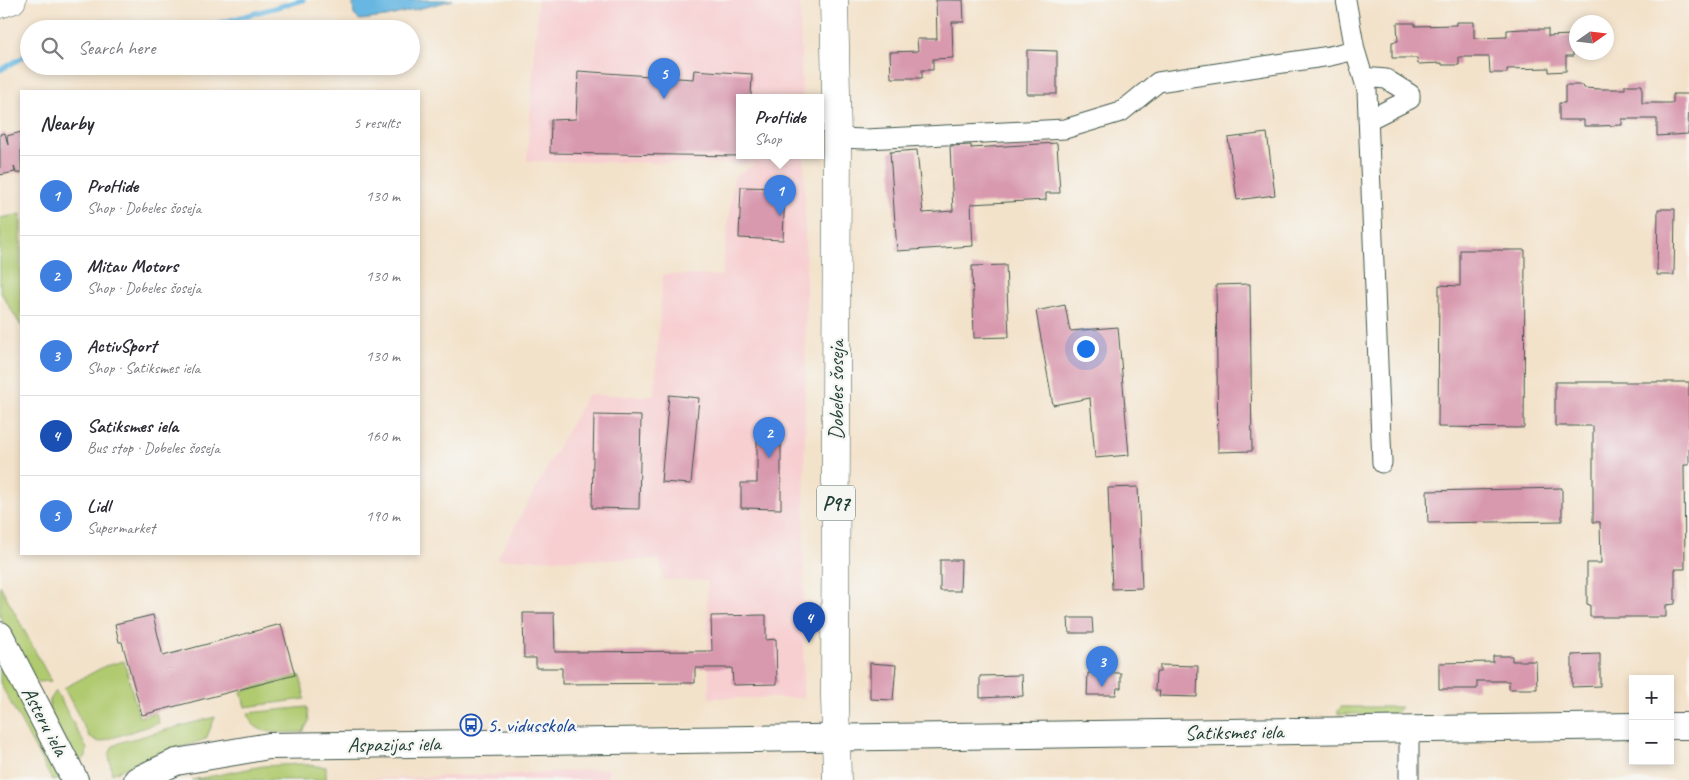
<!DOCTYPE html>
<html lang="en">
<head>
<meta charset="utf-8">
<style>
	body { margin:0; font-family:Caveat,sans-serif; background:#f2f2f3; color:#2b2b33 }
	.controls { position:absolute; right:15px; bottom:15px; display:grid; overflow:hidden; border-radius:0px; box-shadow:0 2px 8px #0003 }
	.controls button { width:45px; height:45px; display:grid; place-items:center; padding:0; border:0; border-bottom:1px solid #e1e1e2; background:#fff; color:#2b2b33; font:25px sans-serif }
	.compass { position:absolute; left:1569px; top:15px; width:45px; height:45px; border-radius:50%; background:#fff; box-shadow:0 2px 8px #0003; rotate:76deg }
	.you { position:absolute; left:1085px; top:348px; width:18px; height:18px; margin:-12px; border:4px solid #fff; border-radius:50%; background:#1a73e8; box-shadow:0 0 0 8px #1a73e833 }
	.badge { display:grid; place-items:center; width:32px; height:32px; border-radius:50%; background:#7c3aed; color:#fff; font-size:16px; font-weight:700 }
	.pin { position:absolute; translate:-50% -41px; filter:drop-shadow(0 1px 2px #0008) }
	.pin::after { content:''; position:absolute; top:26px; width:18px; height:15px; background:inherit; clip-path:polygon(0 0,100% 0,50% 100%) }
	.popup { position:absolute; left:736px; top:94px; width:88px; height:65px; box-sizing:border-box; display:grid; place-content:center; border-radius:0px; background:#fff; filter:drop-shadow(0 1px 4px #0005); font-size:16px; white-space:nowrap; color:#7c7c81 }
	.popup b { font-size:19px; color:#2b2b33 }
	.popup::after { content:''; position:absolute; left:50%; top:100%; margin-left:-10px; border:10px solid transparent; border-top-color:#fff }
	.list { margin:0; padding:0; list-style:none }
	h2 { display:flex; justify-content:space-between; align-items:center; height:65px; margin:0; padding:0 20px; font-size:21px }
	h2 small { font-size:16px; font-weight:400; color:#7c7c81 }
	.list li { display:grid; grid-template-columns:32px 1fr auto; gap:15px; align-items:center; box-sizing:border-box; height:80px; padding:0 20px; border-top:1px solid #e1e1e2 }
	.list b { display:block; font-size:19px; white-space:nowrap }
	.list p { margin:0; font-size:16px; white-space:nowrap; color:#7c7c81 }
	.list em { font-size:16px; font-style:normal; color:#7c7c81 }
	.icon { flex:none; width:28px; height:28px; fill:none; stroke:currentColor; stroke-width:2; stroke-linecap:round; stroke-linejoin:round }
	.map { position:relative; flex:none; width:1689px; height:780px; overflow:hidden }
	.search { position:absolute; background:#fff; box-shadow:0 2px 8px #0003; left:20px; top:20px; width:400px; height:55px; display:flex; align-items:center; gap:12px; box-sizing:border-box; padding:0 18px; border-radius:28px; color:#7c7c81; font-size:19px }
	.panel { position:absolute; background:#fff; box-shadow:0 2px 8px #0003; left:20px; top:90px; width:400px; height:465px; border-radius:0px }
	.map>svg:first-child { display:block }
</style>
</head>
<body>
<div class="map">
<svg width="1689" height="780" viewBox="0 0 1689 780">
	<rect width="100%" height="100%" fill="#f6f6f2"/>
	<filter id="ink" filterUnits="userSpaceOnUse"><feTurbulence type="fractalNoise" baseFrequency=".02" numOctaves="2"/><feDisplacementMap in="SourceGraphic" scale="10" xChannelSelector="R" yChannelSelector="G"/><feConvolveMatrix kernelMatrix="1 2 1 2 8 2 1 2 1" color-interpolation-filters="sRGB"/></filter>
	<filter id="wash" filterUnits="userSpaceOnUse"><feTurbulence type="fractalNoise" baseFrequency=".0096" numOctaves="4" result="noise"/><feDisplacementMap in="SourceGraphic" scale="20" xChannelSelector="R" yChannelSelector="G"/><feGaussianBlur stdDeviation="1.12" result="paint"/><feColorMatrix in="noise" values="0 0 0 0 0 0 0 0 0 0 0 0 0 0 0 0 0 1.4 0 .05"/><feComposite in="paint" operator="in"/></filter>
	<g filter="url(#wash)">
		<rect width="100%" height="100%" fill="#f3e2ca"/>
		<path fill="#f7cfd1" d="M538,0H800L802,97H740V155H804L806,280L803,698H709L707,581L663,580L660,560L497,559L587,395L654,396L663,274L722,276L734,177L755,164L527,161Z
			M608,768V780H332L544,773Z"/>
		<path fill="#b0ca70" stroke="#688452" d="M21,214V326L0,291V218Z
			M0,585L51,681L38,682L32,678L0,616Z
			M0,652L62,780H52L0,683Z
			M124,661L139,717L156,713L159,723L99,742L89,736L64,688L105,666Z
			M300,675L305,699L245,707L241,691Z
			M56,691L87,749L86,757L77,764L49,710L50,700Z
			M307,707L309,721L303,732C284,732 252,738 248,713Z
			M1341,707H1401L1395,714H1338V710Z
			M215,717L206,739L138,762L112,774L109,755L112,747L121,742Z
			M300,764L326,767V780H192L263,766Z"/>
		<path fill="#68b7e2" stroke="#447a8b" d="M358,0H453L386,17L360,20L354,15L353,4Z"/>
		<g fill="none" stroke-linecap="round" stroke-linejoin="round">
			<path stroke="#68b7e2" stroke-width="5" d="M105,22L117,27H205L303,0
				M82,29L83,28
				M0,70L29,54"/>
		</g>
		<g id="blocks">
			<path fill="#d898ae" d="M936,0H963L964,22H952L953,58L933,59V70H922V78H891L890,52L918,51L917,39H937Z
				M1456,22H1474V38L1507,37V30L1523,29H1548V36L1573,35V56H1566V71L1549,72V68L1507,69V73H1490L1489,57H1459V65H1442V63L1418,64L1417,58H1392V42L1398,41L1397,23H1415V26L1456,25Z
				M1027,50L1057,51V94H1027Z
				M694,70L752,74L751,97H740V156L550,153L551,120L576,119L578,71L693,79Z
				M1565,85H1583L1584,88L1599,89H1625V85H1642V103H1673V94H1689L1688,134L1657,136V119H1622V125L1598,126H1584V120H1559V103H1565Z
				M21,132V173H16L14,166L15,172L0,175V134L5,133L8,145L7,136Z
				M1267,133L1275,195L1237,200L1228,138Z
				M1057,143L1060,193H1046V200L971,204L973,246L897,251L890,152L917,150L923,213L953,211L950,146L971,145V148Z
				M741,187L785,188L783,240L739,238Z
				M1658,209H1675L1674,275H1657Z
				M1460,250H1525L1524,428L1438,427L1439,285L1460,286Z
				M1006,265L1009,337L974,338L972,266Z
				M1250,284L1252,451L1218,452L1216,285Z
				M1065,305L1070,331L1118,327L1129,455L1095,458L1090,398L1053,405L1036,311Z
				M1555,382H1689V465H1684L1685,569H1675V604L1666,605V617H1590V605L1587,604V563H1601L1600,522H1593V426H1555Z
				M669,395L699,398L691,484L661,482Z
				M594,415L641,416L639,509L592,508Z
				M757,433H781V509L741,508V483H757Z
				M1138,487L1142,588L1112,589L1108,488Z
				M1562,488V521L1428,523L1427,491Z
				M940,560H961L960,591H940Z
				M523,613H554L555,652L712,651L711,616L766,615V640L776,639L777,684L733,685L732,668H695V683L562,684V668H536V658H524Z
				M153,615L163,656L281,624L295,675L142,715L122,642H119L115,624Z
				M1068,618H1092L1093,633H1069Z
				M1600,654V686L1572,687V655Z
				M1493,656H1512V661H1536L1537,689H1509V681H1477V689H1439V663L1493,662Z
				M870,663L896,665L893,700L870,699Z
				M1160,665L1198,666L1197,697L1159,696L1160,691H1155L1156,672H1160Z
				M1088,673H1121V688H1117L1116,695H1087Z
				M1022,675L1023,696L980,698V676Z"/>
		</g>
	</g>
	<g filter="url(#ink)">
		<use href="#blocks" fill-opacity="0" stroke="#3f564a" stroke-width="1"/>
		<g fill="none" stroke-linecap="round" stroke-linejoin="round">
			<g stroke="#3f564a" stroke-width="21">
				<path id="street" d="M1346,0L1355,50L1367,90L1382,463
					M1363,77L1386,79L1410,94V99L1368,120
					M837,138L866,139L1065,129L1121,112L1158,82L1330,56L1355,50
					M1409,729V780"/>
			</g>
			<g stroke="#3f564a" stroke-width="28">
				<path id="secondary" d="M0,635L75,780
					M1670,726H1689
					M137,780L176,762L269,746L1633,726"/>
			</g>
			<g stroke="#3f564a" stroke-width="29">
				<path id="primary" d="M834,0L837,138L835,696L837,780
					M0,4L12,0"/>
			</g>
			<use href="#street" stroke="#fff" stroke-width="19"/>
			<use href="#secondary" stroke="#fff" stroke-width="26"/>
			<use href="#primary" stroke="#fff" stroke-width="28"/>
		</g>
	</g>
	<defs>
		<g id="bus-ring" transform="scale(1.125)"><circle r="9.5" fill="#f6f6f2" stroke="#1a4fb4" stroke-width="1.5"/><path d="M-5-6H5V4H4V6H2V4H-2V6H-4V4H-5ZM-3.5-4V0h7V-4ZM-3.5 1.2v1.5H-2V1.2ZM2 1.2v1.5H3.5V1.2Z" fill="#1a4fb4"/></g>
	</defs>
	<g fill-rule="evenodd">
		<use href="#bus-ring" x="471" y="725"/>
	</g>
	<g text-anchor="middle" stroke-width="5" stroke-linejoin="round" paint-order="stroke">
		<rect fill="#f6f6f2" stroke="#60746d" stroke-width="1" x="817" y="485.5" width="38" height="35" rx="4"/>
		<g font-size="20" font-weight="bold" fill="#1f3d34">
			<text x="836" y="510">P97</text>
		</g>
		<g font-size="21" fill="#1f3d34" stroke="#f6f6f2">
			<text transform="translate(836 390) rotate(-90)" y="7">Dobeles šoseja</text>
			<text transform="translate(45 721) rotate(62)" y="7">Asteru iela</text>
			<text transform="translate(1234 732) rotate(-1)" y="7">Satiksmes iela</text>
			<text transform="translate(394 744) rotate(-1)" y="7">Aspazijas iela</text>
		</g>
		<g font-size="21" fill="#164399" stroke="#f6f6f2" text-anchor="start">
			<text x="487" y="732">5. vidusskola</text>
		</g>
	</g>
</svg>
<div class="controls">
<button>+</button>
<button>−</button>
</div>
<svg class="compass" viewBox="-18 -18 36 36"><path d="M0-13l5 13h-10z" fill="#e53935"/><path d="M0 13l5-13h-10z" fill="#7c7c81"/></svg>
<div class="you"></div>
<div class="pin badge" style="left:780px;top:216px;background:#3f7fe0">1</div>
<div class="popup"><b>ProHide</b>Shop</div>
<div class="pin badge" style="left:769px;top:458px;background:#3f7fe0">2</div>
<div class="pin badge" style="left:1102px;top:687px;background:#3f7fe0">3</div>
<div class="pin badge" style="left:809px;top:643px;background:#1a4fb4">4</div>
<div class="pin badge" style="left:664px;top:99px;background:#3f7fe0">5</div>
<div class="search"><svg class="icon" aria-label="search" viewBox="0 0 24 24"><circle cx="10" cy="10" r="6"/><path d="M15 15l6 6"/></svg>Search here</div>
<section class="panel">
<h2>Nearby<small>5 results</small></h2>
<ul class="list">
<li><span class="badge" style="background:#3f7fe0">1</span><div><b>ProHide</b><p>Shop · Dobeles šoseja</p></div><em>130 m</em></li>
<li><span class="badge" style="background:#3f7fe0">2</span><div><b>Mitau Motors</b><p>Shop · Dobeles šoseja</p></div><em>130 m</em></li>
<li><span class="badge" style="background:#3f7fe0">3</span><div><b>ActivSport</b><p>Shop · Satiksmes iela</p></div><em>130 m</em></li>
<li><span class="badge" style="background:#1a4fb4">4</span><div><b>Satiksmes iela</b><p>Bus stop · Dobeles šoseja</p></div><em>160 m</em></li>
<li><span class="badge" style="background:#3f7fe0">5</span><div><b>Lidl</b><p>Supermarket</p></div><em>190 m</em></li>
</ul>
</section>
</div>
</body>
</html>
